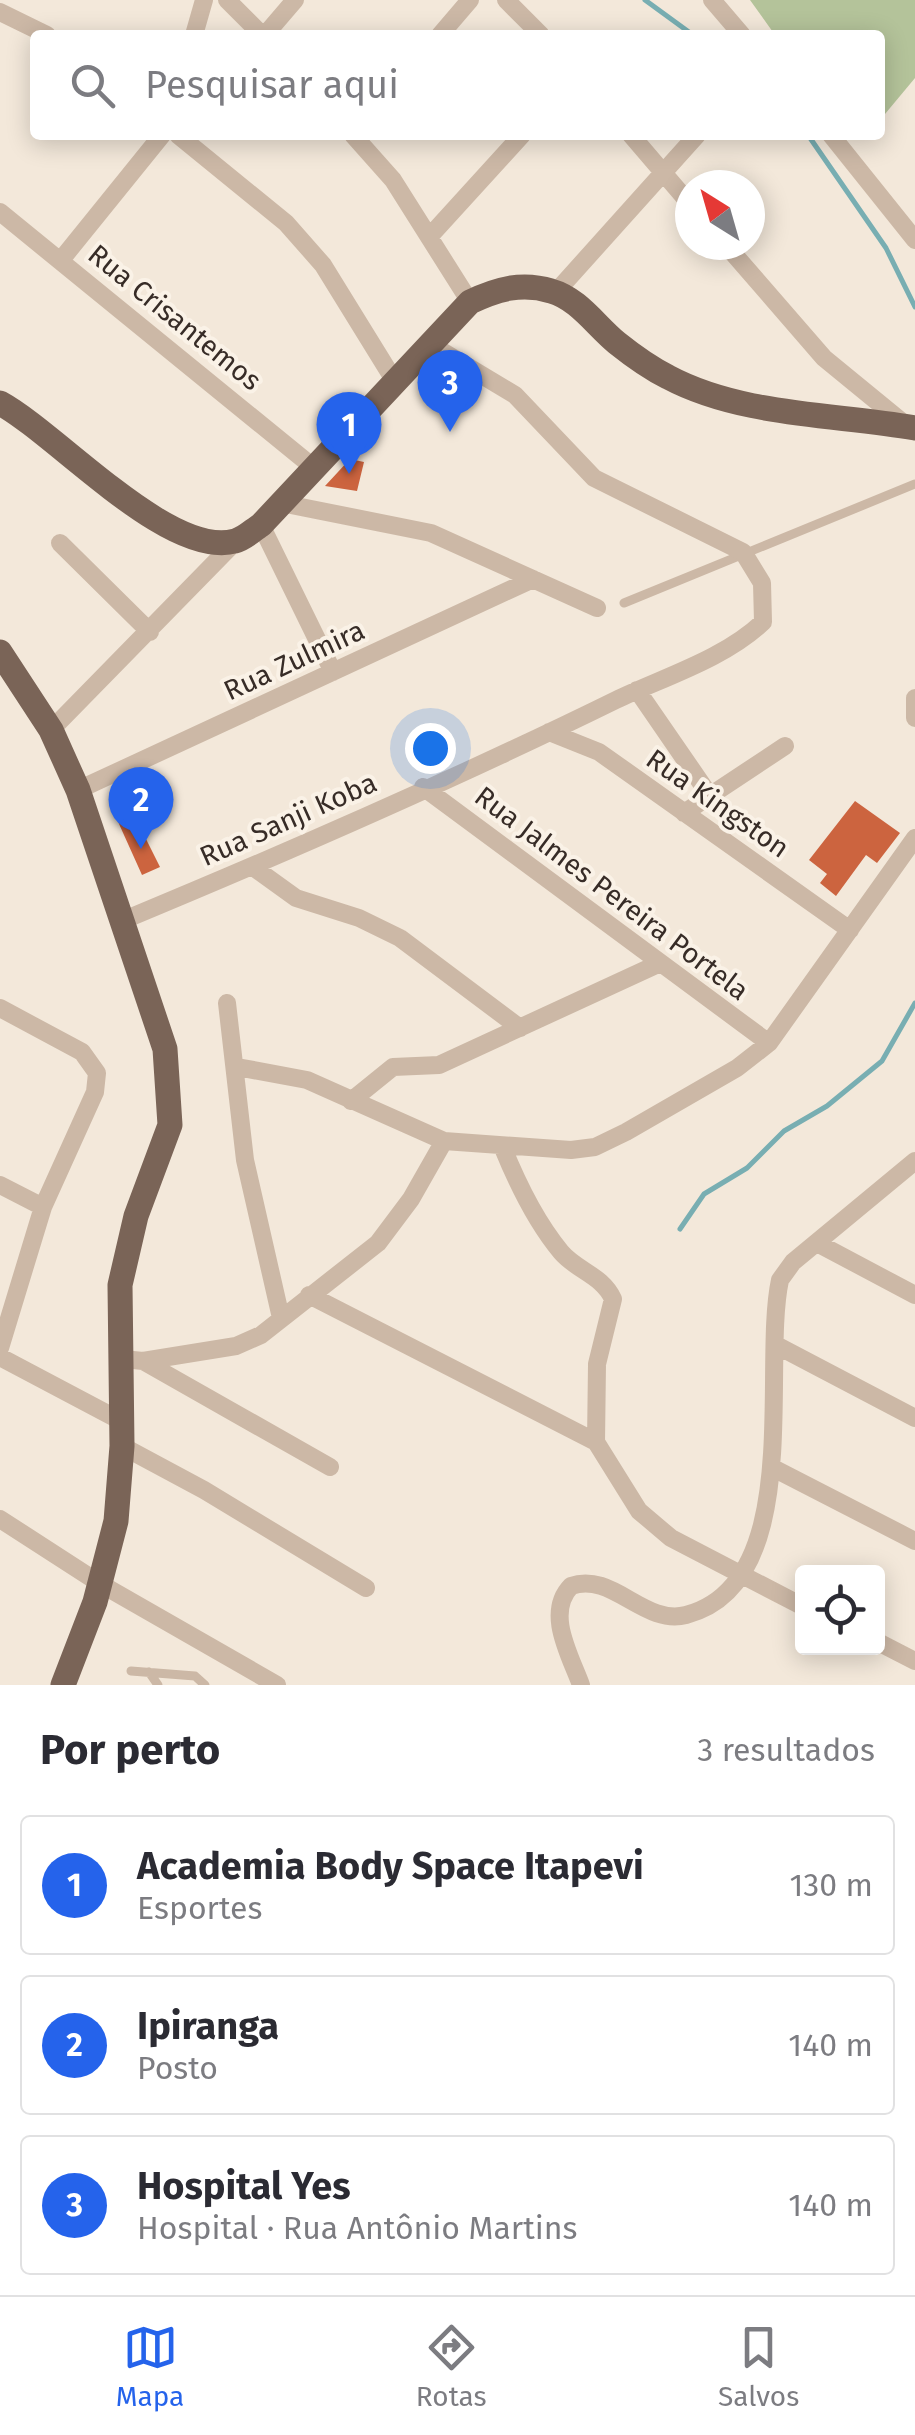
<!DOCTYPE html>
<html lang="pt">
<head>
<meta charset="utf-8">
<style>
	body { margin:0; font-family:"Fira Sans",sans-serif; background:#f2f2f3; color:#2b2b33 }
	.controls { position:absolute; right:30px; bottom:30px; display:grid; overflow:hidden; border-radius:10px; box-shadow:0 5px 25px #0003 }
	.controls button { width:90px; height:90px; display:grid; place-items:center; padding:0; border:0; border-bottom:2px solid #e1e1e2; background:#fff; color:#2b2b33; font:50px sans-serif }
	.compass { position:absolute; left:675px; top:170px; width:90px; height:90px; border-radius:50%; background:#fff; box-shadow:0 5px 25px #0003; rotate:323deg }
	.you { position:absolute; left:430px; top:748px; width:35px; height:35px; margin:-25px; border:8px solid #fff; border-radius:50%; background:#1a73e8; box-shadow:0 0 0 15px #1a73e833 }
	.badge { display:grid; place-items:center; width:65px; height:65px; border-radius:50%; background:#2563eb; color:#fff; font-size:32px; font-weight:700 }
	.pin { position:absolute; translate:-50% -82px; filter:drop-shadow(0 2px 5px #0008) }
	.pin::after { content:''; position:absolute; top:52px; width:35px; height:30px; background:inherit; clip-path:polygon(0 0,100% 0,50% 100%) }
	.list { margin:0; padding:0; list-style:none }
	h2 { display:flex; justify-content:space-between; align-items:center; height:130px; margin:0; padding:0 40px; font-size:42px }
	h2 small { font-size:32px; font-weight:400; color:#7c7c81 }
	.list li { display:grid; grid-template-columns:65px 1fr auto; gap:30px; align-items:center; box-sizing:border-box; height:140px; margin:0 20px 20px; padding:0 20px; border:2px solid #e1e1e2; border-radius:10px }
	.list b { display:block; font-size:38px; white-space:nowrap }
	.list p { margin:0; font-size:32px; white-space:nowrap; color:#7c7c81 }
	.list em { font-size:32px; font-style:normal; color:#7c7c81 }
	.icon { flex:none; width:55px; height:55px; fill:none; stroke:currentColor; stroke-width:2; stroke-linecap:round; stroke-linejoin:round }
	.map { position:relative; flex:none; width:915px; height:1685px; overflow:hidden }
	.search { position:absolute; background:#fff; box-shadow:0 5px 25px #0003; left:30px; right:30px; top:30px; height:110px; display:flex; align-items:center; gap:25px; box-sizing:border-box; padding:0 35px; border-radius:10px; color:#7c7c81; font-size:38px }
	.sheet { height:610px; background:#fff }
	nav { display:flex; justify-content:space-around; align-items:center; box-sizing:border-box; height:140px; border-top:2px solid #e1e1e2; background:#fff; font-size:28px; color:#7c7c81 }
	nav a { display:grid; justify-items:center; gap:5px }
	nav .on { color:#2563eb }
	.map>svg:first-child { display:block }
</style>
</head>
<body>
<div class="map">
<svg width="915" height="1685" viewBox="0 0 915 1685">
	<rect width="100%" height="100%" fill="#f3e8da"/>
	<path fill="#b4c39a" d="M750,0H915V78L880,120V35H775Z"/>
	<g fill="none" stroke-linecap="round" stroke-linejoin="round">
		<path stroke="#78aeb2" stroke-width="5" d="M645,0L693,35
			M808,135L886,248L915,307
			M680,1229L704,1194L747,1168L784,1131L827,1106L882,1061L915,1003"/>
	</g>
	<path fill="#cc643f" d="M350,459L364,462L357,491L325,486Z
		M855,801L900,833L877,863L866,855L836,896L820,883L827,874L809,860Z
		M137,807L147,829L142,831L160,867L142,875L115,815Z"/>
	<g fill="none" stroke-linecap="round" stroke-linejoin="round">
		<path stroke="#ccb8a6" stroke-width="9" d="M624,603L915,484
			M131,1671L195,1676L205,1685
			M149,1672L158,1685"/>
		<path stroke="#ccb8a6" stroke-width="18" d="M227,0L262,35
			M506,0L541,35
			M712,0L742,35
			M0,12L47,35
			M194,35L204,0
			M265,35L295,0
			M440,35L470,0
			M178,135L286,223L323,265L394,380
			M353,135L393,180L470,302
			M631,135L690,204
			M831,135L915,240
			M0,212L313,467
			M430,236L522,135
			M726,245L824,358L907,426
			M61,260L162,135
			M556,292L697,135
			M281,503L431,533L597,608
			M261,525L333,672
			M60,543L150,632
			M637,690L710,796
			M915,698V718
			M51,730L236,541
			M549,732L599,752L850,930
			M423,787L769,1043
			M78,790L533,579
			M684,813L785,746
			M253,867L296,898L359,918L400,938L520,1028
			M124,920C288,852 457,778 616,700C664,677 724,659 763,622L762,583L743,552L594,478L515,395L430,344
			M227,1003L245,1160L281,1318
			M0,1008L82,1052L97,1073L95,1092L43,1207L0,1348
			M237,1067L307,1080L444,1141L571,1150L595,1147L626,1132L737,1068L769,1043L915,838
			M351,1101L393,1067L439,1065L658,964
			M503,1148C518,1185 536,1222 561,1252C577,1271 602,1275 613,1299L597,1364L596,1442L639,1511L671,1538L802,1606
			M0,1185L43,1207
			M817,1243L915,1295
			M309,1295L596,1442
			M776,1345L915,1418
			M0,1357L121,1421
			M123,1359L143,1361L236,1346L261,1335L378,1243L411,1199L444,1141
			M143,1361L330,1467
			M122,1446L204,1490L366,1588
			M773,1468L915,1541
			M0,1519L99,1583L277,1685
			M878,1642L915,1661
			M581,1685C570,1655 545,1613 571,1586C612,1571 644,1626 686,1615C806,1584 761,1368 780,1280L793,1262L915,1161"/>
		<path stroke="#7a6457" stroke-width="25" d="M0,403C57,434 169,559 235,541C244,539 253,530 261,525L470,302C497,289 522,282 551,291C579,299 595,325 617,343C632,355 650,368 668,377C741,416 835,414 915,428
			M0,652L51,730L78,790L165,1049L170,1125L136,1216L120,1285L122,1446L116,1521L95,1602L63,1685"/>
	</g>
	<g text-anchor="middle" stroke-width="8" stroke-linejoin="round" paint-order="stroke">
		<g font-size="28" fill="#372c27" stroke="#faf2e7">
			<text transform="translate(175 317) rotate(39)" y="10">Rua Crisantemos</text>
			<text transform="translate(294 660) rotate(-25)" y="10">Rua Zulmira</text>
			<text transform="translate(718 803) rotate(35)" y="10">Rua Kingston</text>
			<text transform="translate(288 819) rotate(-24)" y="10">Rua Sanji Koba</text>
			<text transform="translate(612 893) rotate(37)" y="10">Rua Jalmes Pereira Portela</text>
		</g>
	</g>
</svg>
<div class="controls">
<button><svg class="icon" aria-label="locate" viewBox="0 0 24 24"><circle cx="12" cy="12" r="6"/><path d="M12 2v4M12 18v4M2 12h4M18 12h4"/></svg></button>
</div>
<svg class="compass" viewBox="-18 -18 36 36"><path d="M0-13l5 13h-10z" fill="#e53935"/><path d="M0 13l5-13h-10z" fill="#7c7c81"/></svg>
<div class="you"></div>
<div class="pin badge" style="left:349px;top:474px">1</div>
<div class="pin badge" style="left:141px;top:849px">2</div>
<div class="pin badge" style="left:450px;top:432px">3</div>
<div class="search"><svg class="icon" aria-label="search" viewBox="0 0 24 24"><circle cx="10" cy="10" r="6"/><path d="M15 15l6 6"/></svg>Pesquisar aqui</div>
</div>
<section class="sheet">
<h2>Por perto<small>3 resultados</small></h2>
<ul class="list">
<li><span class="badge">1</span><div><b>Academia Body Space Itapevi</b><p>Esportes</p></div><em>130 m</em></li>
<li><span class="badge">2</span><div><b>Ipiranga</b><p>Posto</p></div><em>140 m</em></li>
<li><span class="badge">3</span><div><b>Hospital Yes</b><p>Hospital · Rua Antônio Martins</p></div><em>140 m</em></li>
</ul>
</section>
<nav>
<a class="on"><svg class="icon" aria-label="map" viewBox="0 0 24 24"><path d="M3 6l6-2 6 2 6-2v14l-6 2-6-2-6 2zM9 4v14M15 6v14"/></svg>Mapa</a>
<a><svg class="icon" aria-label="directions" viewBox="0 0 24 24"><path d="M12 3l9 9-9 9-9-9zM9 14v-3h6M13 9l2 2-2 2"/></svg>Rotas</a>
<a><svg class="icon" aria-label="saved" viewBox="0 0 24 24"><path d="M7 4h10v16l-5-4-5 4z"/></svg>Salvos</a>
</nav>
</body>
</html>
